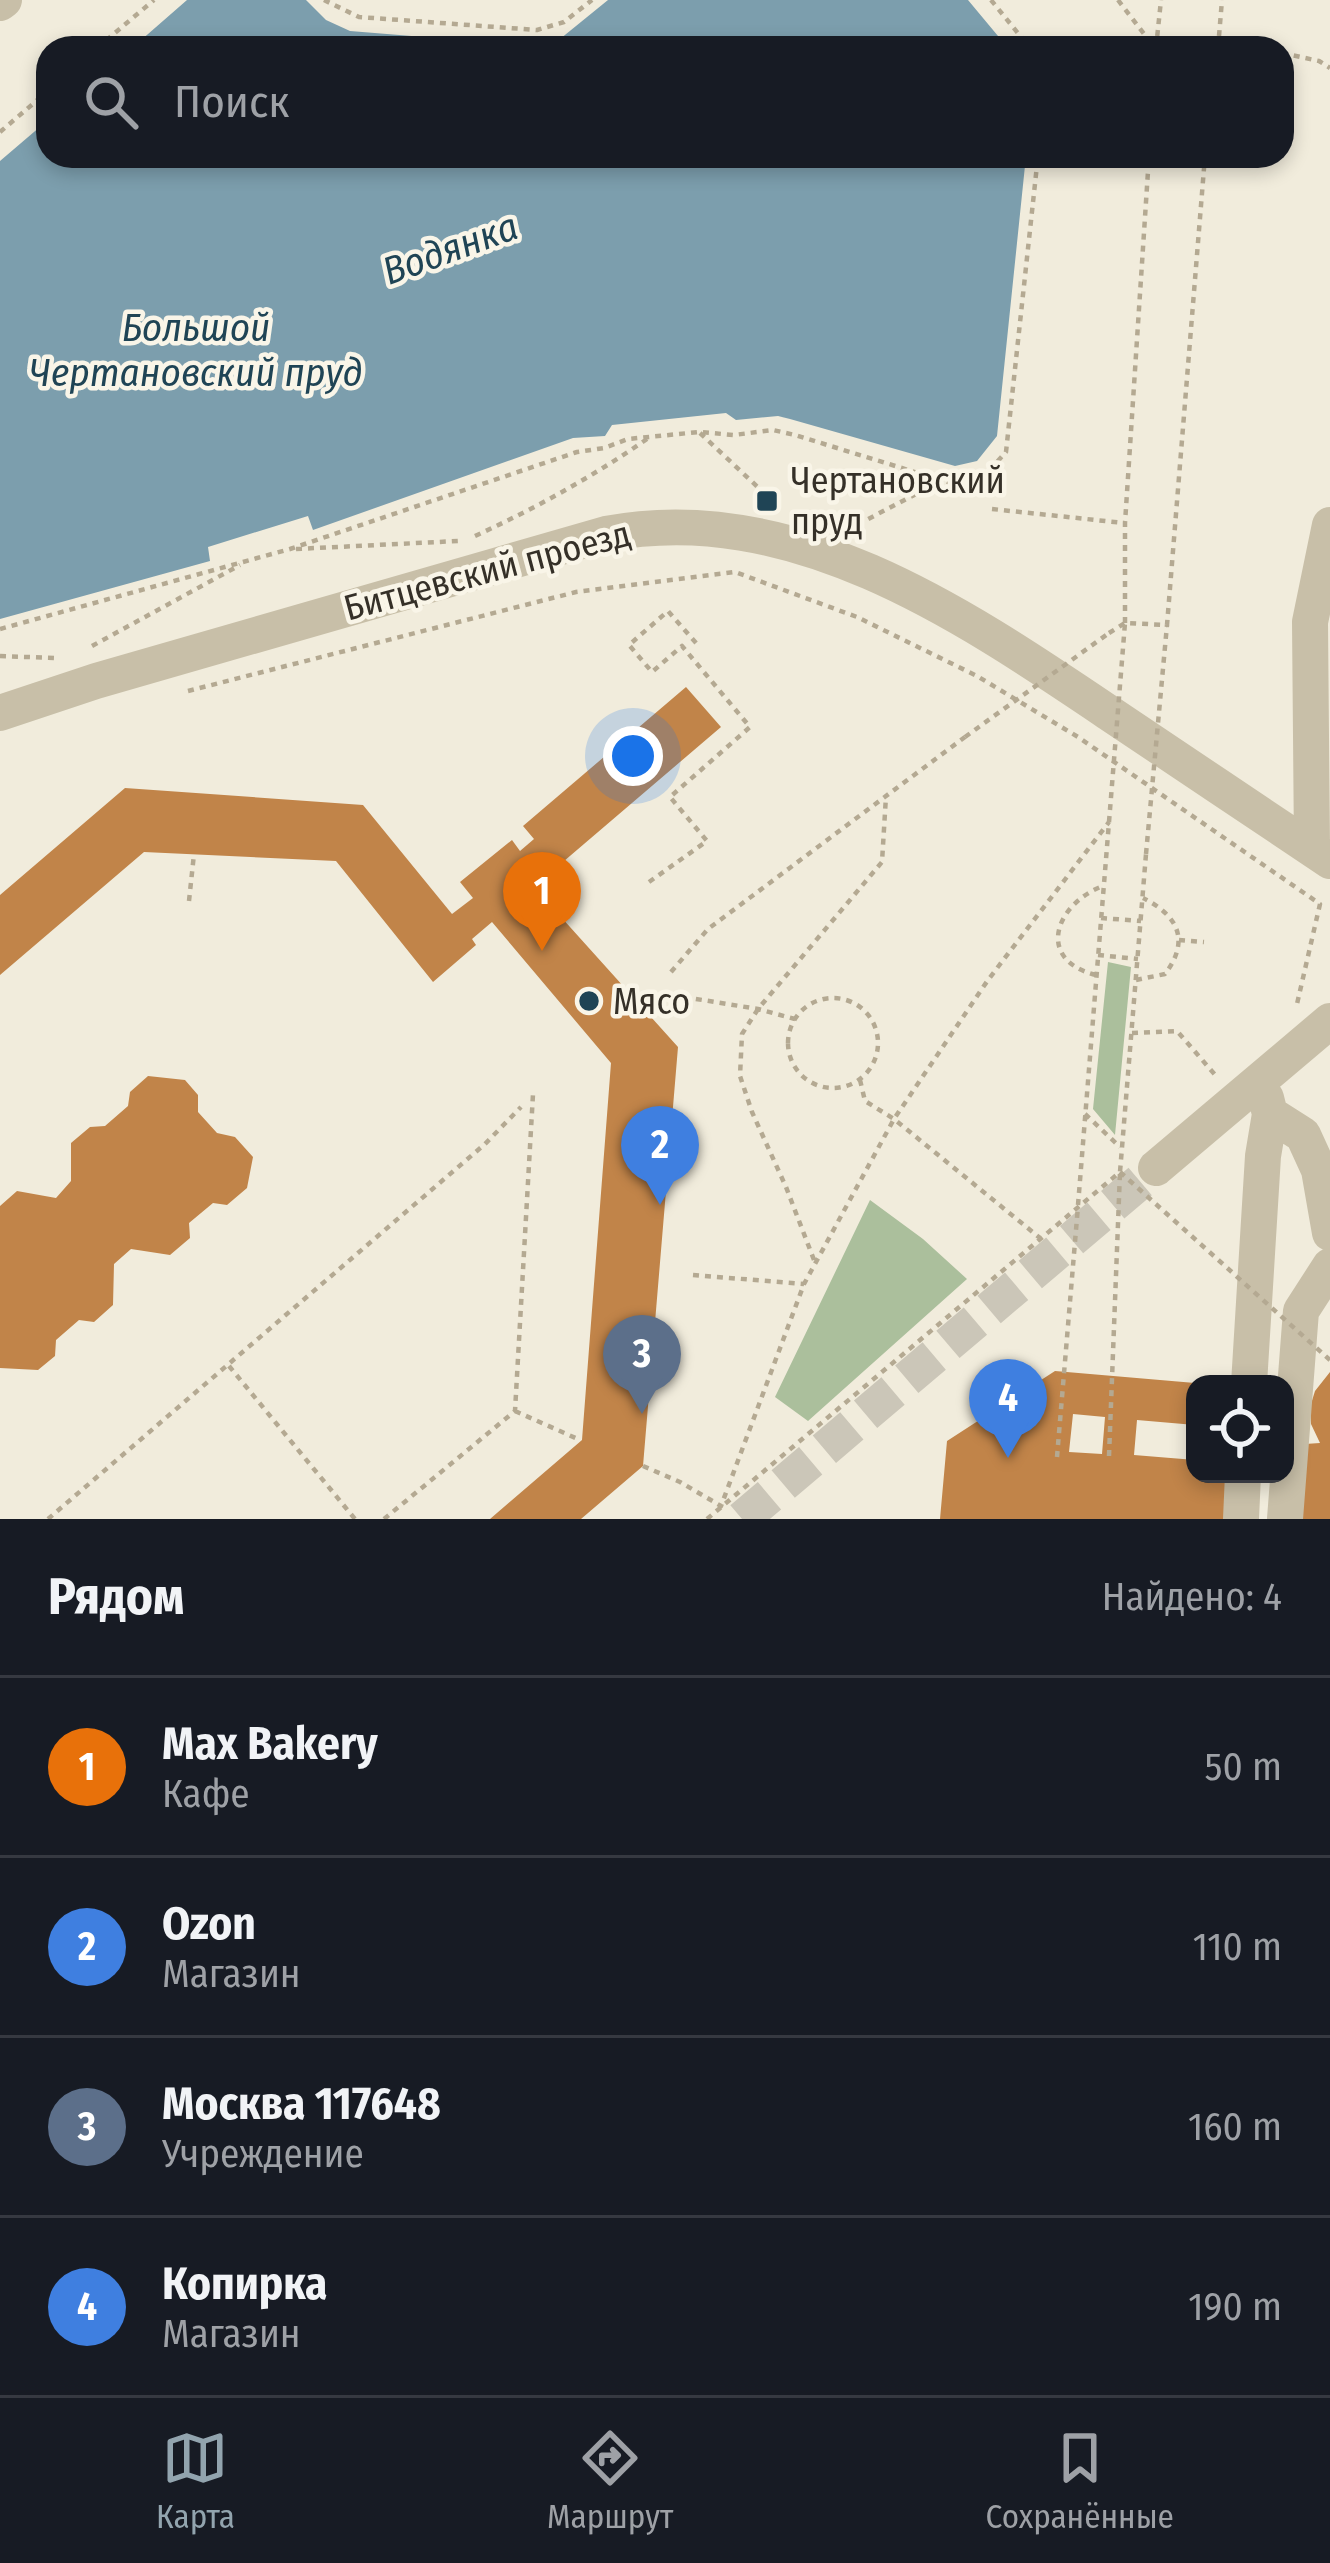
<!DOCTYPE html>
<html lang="ru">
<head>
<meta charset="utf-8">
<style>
	body { margin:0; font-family:"Fira Sans Condensed",sans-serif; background:#20242c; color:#f1f3f6 }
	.controls { position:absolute; right:36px; bottom:36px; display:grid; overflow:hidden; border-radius:24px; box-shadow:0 6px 18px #0003 }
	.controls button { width:108px; height:108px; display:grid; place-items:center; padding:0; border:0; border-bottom:3px solid #363941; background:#171b24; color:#f1f3f6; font:60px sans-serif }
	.you { position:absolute; left:633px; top:756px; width:42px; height:42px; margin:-30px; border:9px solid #fff; border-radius:50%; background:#1a73e8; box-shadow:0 0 0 18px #1a73e833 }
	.badge { display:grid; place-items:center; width:78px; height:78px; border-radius:50%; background:#92a4ae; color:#fff; font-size:39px; font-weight:700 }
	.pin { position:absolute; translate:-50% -99px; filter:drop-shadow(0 3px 6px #0008) }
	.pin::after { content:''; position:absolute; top:63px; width:42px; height:36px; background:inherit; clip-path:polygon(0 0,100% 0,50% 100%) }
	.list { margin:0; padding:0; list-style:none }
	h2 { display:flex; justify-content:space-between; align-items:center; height:156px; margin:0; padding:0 48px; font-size:51px }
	h2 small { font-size:39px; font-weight:400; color:#9ea1a6 }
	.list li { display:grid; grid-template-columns:78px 1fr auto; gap:36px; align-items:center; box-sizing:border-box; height:180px; padding:0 48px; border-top:3px solid #363941 }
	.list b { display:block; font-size:45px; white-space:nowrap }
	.list p { margin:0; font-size:39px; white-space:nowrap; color:#9ea1a6 }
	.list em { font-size:39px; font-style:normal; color:#9ea1a6 }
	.icon { flex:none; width:66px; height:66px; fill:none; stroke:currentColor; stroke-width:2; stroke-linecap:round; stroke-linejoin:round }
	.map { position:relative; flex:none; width:1330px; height:1519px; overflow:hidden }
	.search { position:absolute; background:#171b24; box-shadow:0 6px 18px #0003; left:36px; right:36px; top:36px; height:132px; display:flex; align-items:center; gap:30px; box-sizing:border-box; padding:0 42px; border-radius:36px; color:#9ea1a6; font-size:45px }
	.sheet { height:876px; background:#171b24 }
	nav { display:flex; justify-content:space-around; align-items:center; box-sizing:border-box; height:168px; border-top:3px solid #363941; background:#171b24; font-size:33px; color:#9ea1a6 }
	nav a { display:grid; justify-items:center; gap:6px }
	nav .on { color:#92a4ae }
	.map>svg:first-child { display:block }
</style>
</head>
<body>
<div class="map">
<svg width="1330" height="1519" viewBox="0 0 1330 1519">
	<rect width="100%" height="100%" fill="#f1ecdc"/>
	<path fill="#abbf9c" d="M1108,962L1131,967L1115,1135L1093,1109Z
		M870,1200L923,1239L967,1279L808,1421L775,1397Z"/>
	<path fill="#7c9ead" d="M187,0H306L326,20L350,31L535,46L550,44L560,39L608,0H968L1008,48H132Z
		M48,120V156H1026L997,436L977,461L955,466L790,419L778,416L736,420L726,413L612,425L605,436L573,438L313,530L308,516L208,547L210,561L0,619V161Z"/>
	<path fill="#c18449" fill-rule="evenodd" d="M686,687L721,727L543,879L551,890L543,897L678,1047L643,1466L581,1519H490L582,1440L611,1063L492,922L472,939L476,945L433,982L336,861L144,852L0,975V895L125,788L363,805L452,914L473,898L460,882L512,840L520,851L534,839L523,826Z
		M148,1076L185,1080L198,1095V1112L217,1133L235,1137L253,1157L247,1188L227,1205L213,1203L189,1223L190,1238L170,1255L131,1249L114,1264L113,1305L94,1322L79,1320L56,1340L55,1356L38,1370L0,1368V1206L17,1191L56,1198L71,1181V1143L90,1127L105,1126L128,1106L130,1092Z
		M1055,1371L1195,1383V1425L1137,1420L1134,1455L1195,1460V1474H1240L1237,1519H940L947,1441ZM1073,1414L1105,1417L1102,1454L1069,1452Z
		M1330,1372V1519H1299L1305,1444L1320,1443L1311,1424L1310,1407L1315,1391Z"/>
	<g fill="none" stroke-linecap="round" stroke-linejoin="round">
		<path stroke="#cbc6b8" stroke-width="36" stroke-dasharray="36 18" stroke-linecap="butt" d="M742,1519L1156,1168"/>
		<path stroke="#b4a992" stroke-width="4.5" stroke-dasharray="6 6" stroke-linecap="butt" d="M324,0L359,17L537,30L564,22L592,0
			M991,0L1030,48
			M1118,0L1155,48
			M97,48L154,0
			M1156,48L1161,0
			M1218,48L1222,0
			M1282,53L1319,61L1330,68
			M0,132L48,91
			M700,433L779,507
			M992,509L1124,523
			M847,530L943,480
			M475,536C536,508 592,477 647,439
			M296,549L458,541
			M1125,623V523L1149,156
			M0,629L290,549L577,452L604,448L628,439L699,432L734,435L773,430L795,435L960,486L983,477L1006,452L1038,156
			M1109,633L1125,623L1167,625L1205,156
			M92,646L240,565
			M0,656L54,658
			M188,691L576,592L735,572L857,617L977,676L1078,737L1320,904L1297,1004
			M649,882L707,841L670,797L750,727L682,646L652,672L629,645L668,611L697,644
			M189,901L194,854
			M1101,918L1141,921
			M1179,940L1204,942
			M1098,955L1138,959
			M671,972L708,929L965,737
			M1096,975C1035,960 1055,904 1103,886
			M1136,980L1165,974C1190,941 1179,916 1143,898
			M684,997L758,1009L795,1019
			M788 1043a45 45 0 1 1 90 0a45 45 0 1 1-90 0Z
			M1132,1033L1177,1031L1217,1077
			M860,1080L865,1101L894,1119L1040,1238
			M1085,1114L1120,1147
			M1078,1205L1109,822
			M814,1260L786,1187L752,1112L740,1076L742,1034L758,1009L882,862L886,796
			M693,1275L804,1284
			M229,1366L355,1519
			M515,1411L580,1440
			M643,1466L680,1482L721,1506L804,1284L894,1119L988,980L1109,822
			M48,1519L485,1144L521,1107
			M384,1519L515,1411L533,1094
			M707,1519L1120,1172L1146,854"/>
		<path stroke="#c8bfa8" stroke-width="36" d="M0,3L4,0
			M0,713L96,681L606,534C792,498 962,614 1109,713C1183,762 1256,812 1330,861
			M1312,849L1310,622L1330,525
			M1266,1098L1270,1114L1303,1135L1319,1170L1330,1233
			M1156,1168L1330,1021
			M1249,1384L1263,1156L1270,1114
			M1241,1519L1243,1474
			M1285,1519L1301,1311L1330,1266"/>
		<path stroke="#b4a992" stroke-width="4.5" stroke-dasharray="6 6" stroke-linecap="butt" d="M965,737L1109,633
			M1109,822L1125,623
			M1146,854L1167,625
			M1120,1172L1330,1360
			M1109,1456L1120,1172
			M1057,1457L1078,1206"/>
	</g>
	<g fill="#1f4455" stroke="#f9f5e8" stroke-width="4.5">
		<rect x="755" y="489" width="24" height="24" rx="6"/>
		<circle cx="589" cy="1001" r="12"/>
	</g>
	<g text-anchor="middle" stroke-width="9" stroke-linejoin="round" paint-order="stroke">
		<g font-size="36" fill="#353028" stroke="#f9f5e8" text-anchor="start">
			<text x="791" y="493">Чертановский<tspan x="791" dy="41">пруд</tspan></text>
			<text x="613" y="1014">Мясо</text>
		</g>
		<g font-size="36" fill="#353028" stroke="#f9f5e8">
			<text transform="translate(487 570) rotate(-15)" y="13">Битцевский проезд</text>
		</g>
		<g font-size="39" font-style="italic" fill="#1f4455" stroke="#f9f5e8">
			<text transform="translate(450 248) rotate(-20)" y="14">Водянка</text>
			<text x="196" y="341">Большой<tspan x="196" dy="45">Чертановский пруд</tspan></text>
		</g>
	</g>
</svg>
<div class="controls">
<button><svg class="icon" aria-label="locate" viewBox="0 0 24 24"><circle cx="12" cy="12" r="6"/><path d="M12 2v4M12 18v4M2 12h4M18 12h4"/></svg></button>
</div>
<div class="you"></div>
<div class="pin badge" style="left:542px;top:951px;background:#e8710a">1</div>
<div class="pin badge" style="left:660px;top:1205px;background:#3f7fe0">2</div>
<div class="pin badge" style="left:642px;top:1414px;background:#5c6f8a">3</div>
<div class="pin badge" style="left:1008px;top:1458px;background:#3f7fe0">4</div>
<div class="search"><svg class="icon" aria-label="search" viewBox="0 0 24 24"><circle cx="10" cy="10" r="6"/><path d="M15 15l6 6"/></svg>Поиск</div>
</div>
<section class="sheet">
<h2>Рядом<small>Найдено: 4</small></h2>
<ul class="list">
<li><span class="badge" style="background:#e8710a">1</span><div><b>Max Bakery</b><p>Кафе</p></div><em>50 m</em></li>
<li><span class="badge" style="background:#3f7fe0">2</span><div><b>Ozon</b><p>Магазин</p></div><em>110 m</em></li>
<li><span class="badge" style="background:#5c6f8a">3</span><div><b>Москва 117648</b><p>Учреждение</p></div><em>160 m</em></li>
<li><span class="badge" style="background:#3f7fe0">4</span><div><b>Копирка</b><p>Магазин</p></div><em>190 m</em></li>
</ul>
</section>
<nav>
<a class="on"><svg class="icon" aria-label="map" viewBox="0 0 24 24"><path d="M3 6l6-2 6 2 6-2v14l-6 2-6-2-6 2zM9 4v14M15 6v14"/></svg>Карта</a>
<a><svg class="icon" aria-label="directions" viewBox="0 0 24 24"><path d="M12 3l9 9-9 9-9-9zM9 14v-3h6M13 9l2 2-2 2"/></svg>Маршрут</a>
<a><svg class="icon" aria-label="saved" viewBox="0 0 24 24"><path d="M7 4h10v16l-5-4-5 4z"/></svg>Сохранённые</a>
</nav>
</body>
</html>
